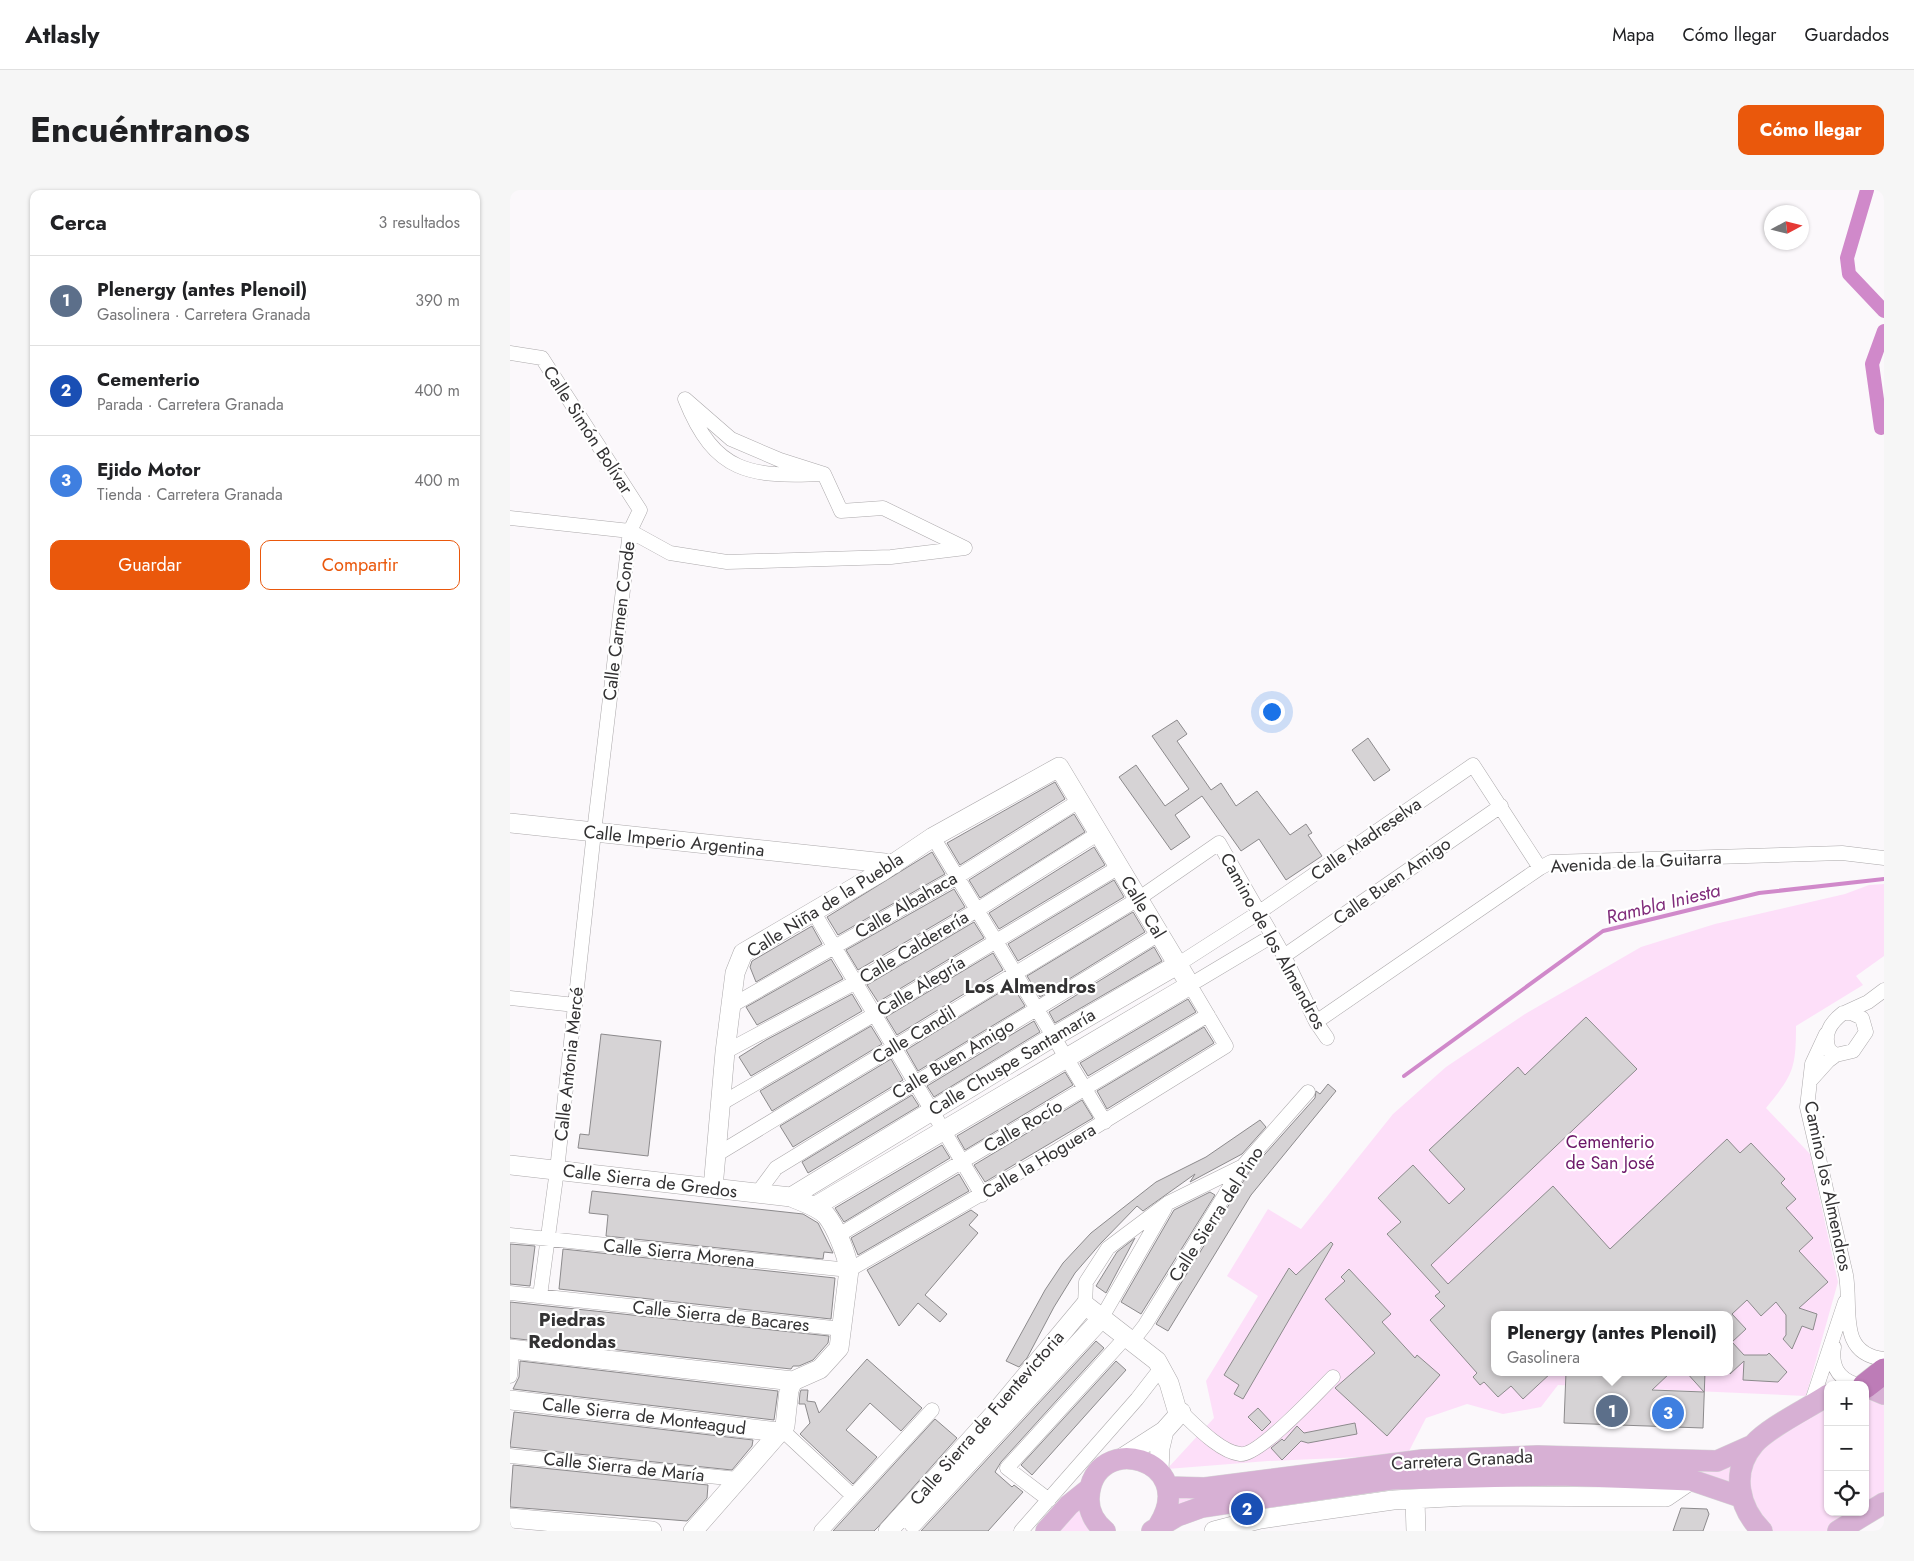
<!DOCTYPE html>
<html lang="es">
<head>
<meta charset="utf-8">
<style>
	body { margin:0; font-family:Jost,sans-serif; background:#f6f6f6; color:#202124 }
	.controls { position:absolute; right:15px; bottom:15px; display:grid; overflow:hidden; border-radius:10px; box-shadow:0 1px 4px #0004 }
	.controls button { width:45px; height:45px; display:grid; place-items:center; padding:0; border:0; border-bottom:1px solid #e0e0e0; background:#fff; color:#202124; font:25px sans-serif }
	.compass { position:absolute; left:1254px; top:15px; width:45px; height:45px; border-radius:50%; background:#fff; box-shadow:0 1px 4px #0004; rotate:83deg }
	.you { position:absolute; left:761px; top:521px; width:18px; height:18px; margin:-12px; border:4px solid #fff; border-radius:50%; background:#1a73e8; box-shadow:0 0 0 8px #1a73e833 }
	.badge { display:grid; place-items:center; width:32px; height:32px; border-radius:50%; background:#ea580c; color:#fff; font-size:16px; font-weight:700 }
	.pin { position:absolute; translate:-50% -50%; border:2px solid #fff; box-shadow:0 1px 5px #0006 }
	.popup { position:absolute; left:981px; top:1121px; width:242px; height:65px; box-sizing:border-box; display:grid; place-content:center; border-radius:10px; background:#fff; filter:drop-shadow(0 1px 4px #0005); font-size:16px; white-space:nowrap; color:#757577 }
	.popup b { font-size:19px; color:#202124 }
	.popup::after { content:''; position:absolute; left:50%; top:100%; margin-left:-10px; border:10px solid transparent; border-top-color:#fff }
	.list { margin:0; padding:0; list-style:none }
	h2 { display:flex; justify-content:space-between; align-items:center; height:65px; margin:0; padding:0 20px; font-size:21px }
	h2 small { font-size:16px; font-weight:400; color:#757577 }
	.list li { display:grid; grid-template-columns:32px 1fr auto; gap:15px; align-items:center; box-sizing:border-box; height:90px; padding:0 20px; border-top:1px solid #e0e0e0 }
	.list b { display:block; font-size:19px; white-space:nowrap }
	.list p { margin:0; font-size:16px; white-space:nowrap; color:#757577 }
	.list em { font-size:16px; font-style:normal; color:#757577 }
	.actions { display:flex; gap:10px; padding:15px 20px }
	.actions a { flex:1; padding:11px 0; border:1px solid #ea580c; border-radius:10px; text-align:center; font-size:18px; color:#ea580c }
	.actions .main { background:#ea580c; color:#fff }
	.icon { flex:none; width:28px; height:28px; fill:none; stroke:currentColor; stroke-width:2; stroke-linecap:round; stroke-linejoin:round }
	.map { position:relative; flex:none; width:1374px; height:1341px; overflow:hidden; border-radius:10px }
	header { display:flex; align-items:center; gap:30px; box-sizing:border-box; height:70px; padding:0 25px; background:#fff; border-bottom:1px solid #e0e0e0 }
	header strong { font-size:24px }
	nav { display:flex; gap:28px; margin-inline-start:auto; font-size:18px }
	.intro { display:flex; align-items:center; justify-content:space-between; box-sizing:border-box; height:120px; padding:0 30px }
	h1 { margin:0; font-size:35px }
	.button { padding:12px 22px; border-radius:10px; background:#ea580c; color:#fff; font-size:18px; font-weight:700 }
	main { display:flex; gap:30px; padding:0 30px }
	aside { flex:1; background:#fff; border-radius:10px; box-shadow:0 1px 4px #0004 }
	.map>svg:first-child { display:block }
</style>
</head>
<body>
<header>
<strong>Atlasly</strong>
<nav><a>Mapa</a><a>Cómo llegar</a><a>Guardados</a></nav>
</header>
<div class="intro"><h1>Encuéntranos</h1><a class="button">Cómo llegar</a></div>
<main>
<aside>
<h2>Cerca<small>3 resultados</small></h2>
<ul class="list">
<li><span class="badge" style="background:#5c6f8a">1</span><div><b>Plenergy (antes Plenoil)</b><p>Gasolinera · Carretera Granada</p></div><em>390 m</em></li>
<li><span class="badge" style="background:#1a4fb4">2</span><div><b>Cementerio</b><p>Parada · Carretera Granada</p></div><em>400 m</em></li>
<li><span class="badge" style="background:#3f7fe0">3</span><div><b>Ejido Motor</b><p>Tienda · Carretera Granada</p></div><em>400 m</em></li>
</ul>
<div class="actions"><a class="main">Guardar</a><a>Compartir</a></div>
</aside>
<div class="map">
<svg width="1374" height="1341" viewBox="0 0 1374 1341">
	<rect width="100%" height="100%" fill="#fbf8fb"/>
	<path fill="#fddff9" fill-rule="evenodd" d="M1374,694V766L1346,786L1353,795L1286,836C1286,879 1283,885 1256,918L1300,964L1328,1092L1296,1206L1048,1195L1031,1217L993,1224L957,1214L916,1228L897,1265L758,1271L657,1279L704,1228L696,1191L748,1106L717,1086L758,1019L791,1039L883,924L936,877L1015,824L1131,757L1205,734L1335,704L1359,695ZM984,1125H1220V1182H984Z
		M1355,1196L1374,1204V1313L1328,1341H1252L1199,1295L981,1286L656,1324L658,1297L1188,1272L1318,1205V1322H1355Z
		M570,1315L571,1327L580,1341H545Z"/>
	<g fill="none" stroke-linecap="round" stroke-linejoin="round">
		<path stroke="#d089ca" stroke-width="4" d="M894,886L1093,741L1249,703L1374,689"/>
		<path stroke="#d089ca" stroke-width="14" d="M1357,0L1337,68L1339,84L1374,121
			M1371,238L1362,174L1374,141"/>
	</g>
	<path fill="#d6d3d5" stroke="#8c8a8c" d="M667,530L677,544L667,551L701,600L711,593L726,616L747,601L780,645L796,634L802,643L798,645L812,666L776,690L749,649L731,661L692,606L665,625L680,647L661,660L609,587L626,575L655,616L679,599L642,546Z
		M858,548L880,580L864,591L842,560Z
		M545,592L555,609L450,675L437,653Z
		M564,624L575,642L470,708L459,690Z
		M584,657L595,675L489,739L479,723Z
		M422,662L435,684L328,745L317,727Z
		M604,690L614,707L508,771L498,754Z
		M444,699L455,717L348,780L336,760Z
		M623,722L635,742L530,807L517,786Z
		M464,732L474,748L368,812L357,795Z
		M302,736L312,754L246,792L240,777L242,771Z
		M644,757L652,771L545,833L539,822Z
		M483,763L493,780L387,845L376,827Z
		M321,769L333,789L247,835L236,817Z
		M502,795L515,816L408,881L396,860Z
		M342,804L352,821L241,886L229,867L256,850Z
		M678,809L686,822L578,886L570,873Z
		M1076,827L1127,879L921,1075L938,1094L1043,996L1100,1059L1217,949L1230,963L1241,953L1275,989L1271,993L1286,1009L1276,1018L1303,1048L1289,1061L1318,1092L1289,1118L1307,1124L1303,1140L1292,1136L1282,1159L1273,1149L1276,1145V1125L1266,1112L1251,1126L1237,1110L1222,1124L1236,1139L1222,1152L1234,1165H1257L1259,1163L1277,1182L1268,1192L1233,1190L1234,1171L1220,1184V1125H984V1182H1042L1013,1209L1001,1196L988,1207L974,1192L970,1195L963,1187L967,1183L920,1130L935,1116L925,1106L930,1102L877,1044L891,1032L868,1008L903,975L939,1014L955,999L919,960L1008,877L1015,885Z
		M524,831L530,842L424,907L417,896Z
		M361,836L372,854L262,921L250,901Z
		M694,837L704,853L597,919L587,901Z
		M91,844L151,851L138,966L68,958L70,944L79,945Z
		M381,869L393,890L283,957L270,936Z
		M555,882L563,895L455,960L447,946Z
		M818,894L826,901L741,1005L658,1141L646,1134L739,982L805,908L806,901L810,904Z
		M402,905L409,916L298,983L292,972Z
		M572,910L583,928L475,992L464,975Z
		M750,930L756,937L732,964L680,992L685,984L633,1021L627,1016L591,1053L565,1083L544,1117L517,1168L509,1177L496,1171L535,1100L553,1073L581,1043L646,992L696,967Z
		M432,955L440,968L334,1032L325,1018Z
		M449,984L459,1001L348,1065L341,1048Z
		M82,1001L293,1024L308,1033L323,1063L314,1062L313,1069L96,1046L98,1025L79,1023Z
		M700,1002L705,1005L631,1124L611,1112L664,1020Z
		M461,1020L468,1025L459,1035L468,1043L415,1105L437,1124L430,1132L408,1113L389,1136L357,1080Z
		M625,1048L596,1103L586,1096L607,1062Z
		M821,1052L823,1054L733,1209L724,1204L729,1195L714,1185L779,1078L786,1085Z
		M0,1054L25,1056L20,1096L0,1094Z
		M53,1059L325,1088L321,1129L49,1099Z
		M839,1079L881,1124L872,1132L905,1168L907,1165L930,1185L877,1246L825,1198L865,1163L815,1109L835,1091L831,1087Z
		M0,1112L319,1146L318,1153L303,1170L289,1176H283L281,1179L0,1148Z
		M586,1151L594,1158L491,1272L485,1282L502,1297L504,1295L513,1302L478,1341H411Z
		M357,1169L412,1218L391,1241L360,1213L336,1240L367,1267L343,1294L290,1244L300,1233L295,1214H289L290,1203L291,1200H298L297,1211L305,1212L309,1223Z
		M10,1171L268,1201L264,1230L3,1199L9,1187Z
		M606,1171L616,1180L522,1285L511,1275Z
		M1056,1182H1161L1142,1200L1194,1202L1176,1182H1195L1193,1238L1054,1233Z
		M748,1218L761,1232L752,1241L738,1227Z
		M4,1222L243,1250L242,1256L222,1280L0,1257Z
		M425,1229L447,1248L368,1337L364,1341H323Z
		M845,1233L847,1244L798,1253L791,1251L772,1270L761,1258L772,1249L774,1251L787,1236L794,1243Z
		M3,1275L198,1295L197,1308L177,1331L0,1317Z
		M1171,1318L1197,1319L1199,1324L1193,1341H1163Z"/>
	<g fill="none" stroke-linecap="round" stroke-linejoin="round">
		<g stroke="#aca9ab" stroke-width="15">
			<path id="street" d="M0,163L32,168L130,320L120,341L160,363L217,372L381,367L455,358L373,318L331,321L314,284C240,287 205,284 175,209L221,249L270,270L314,284
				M0,328L120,341L84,642L47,980L30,1106
				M423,647L595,932
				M303,721L472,1005
				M774,766L991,616
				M667,775L748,723L963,575L1030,678
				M0,808L65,815
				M221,816L447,687L569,611
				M1333,823H1341L1352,828L1356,842L1343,861L1326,865L1319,860C1313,844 1320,833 1333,823Z
				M1334,823L1358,812L1374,800
				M806,832L1030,678L1041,672L1332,663L1374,668
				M1316,844L1302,874L1297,917L1336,1085C1342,1119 1327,1164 1374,1169
				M215,862L346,792L467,720L589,643
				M1300,891L1318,871L1326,865
				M212,913L365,824L609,677
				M206,965L628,709L709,653L774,766L806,832L817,848
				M252,1004L249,1001L266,978L649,744
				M0,1045L339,1080L548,960L716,856L680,795L762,746
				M327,1046L698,825
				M0,1103L332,1139
				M575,1115L576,1092L598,1058L658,1013L731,977
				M591,1129L655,1018
				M621,1153L635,1135L732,977L798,902
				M1324,1157C1321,1176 1328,1188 1345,1194
				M0,1186L2,1159
				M1300,1217L1335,1112
				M671,1222C685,1235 710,1262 730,1264C748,1267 808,1202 823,1187
				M271,1239L343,1306
				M0,1266L228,1289
				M539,1310L497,1278L615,1148
				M311,1341L422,1220
				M511,1341L627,1209L651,1178"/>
		</g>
		<g stroke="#aca9ab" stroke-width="20">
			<path id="secondary" d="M0,633L384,674
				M0,975L281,1007C292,1012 307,1016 316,1025C326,1037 337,1065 339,1080L329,1158L310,1179L283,1191L279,1200L275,1236L183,1341
				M203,998L215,862L225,783L233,763L371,682L423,647L549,577L680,795L304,1017
				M281,1007L543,847L667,775
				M0,1159L283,1191
				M0,1210L268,1242
				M612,1268L654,1241L650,1258L649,1281
				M905,1310L906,1341
				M0,1328L142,1341
				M403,1333L591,1129
				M378,1341L485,1223L575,1115L647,1171L659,1193L667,1220L671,1222L654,1241
				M704,1341L750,1329L883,1310L957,1306L1156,1307L1181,1290"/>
		</g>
		<g stroke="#d6d6d6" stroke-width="22">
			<path id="primary" d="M1355,1196L1374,1204
				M658,1297L695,1298L913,1270L1028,1266L1207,1271L1243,1255
				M536,1341L559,1315L579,1299
				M595,1341C585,1333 578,1321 579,1307C583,1240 690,1268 649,1335
				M642,1341L667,1326L692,1317L881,1289L1050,1285L1181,1290L1231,1307
				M1252,1341C1229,1318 1220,1282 1244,1254C1259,1237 1297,1219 1318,1205
				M1328,1341L1374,1313"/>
		</g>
		<g stroke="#d6d6d6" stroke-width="26">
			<path id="highway" d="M1355,1196L1374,1181"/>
		</g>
		<use href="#street" stroke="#fff" stroke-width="14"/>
		<use href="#secondary" stroke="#fff" stroke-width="19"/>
		<use href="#primary" stroke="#d7b0d4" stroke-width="21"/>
		<use href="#highway" stroke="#bd7cb7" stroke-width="25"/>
	</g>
	<g text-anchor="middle" stroke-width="4.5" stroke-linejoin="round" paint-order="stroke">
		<g font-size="18" fill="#333233" stroke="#fff">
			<text transform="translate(78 240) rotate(57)" y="6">Calle Simón Bolívar</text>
			<text transform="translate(109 431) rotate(-83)" y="6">Calle Carmen Conde</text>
			<text transform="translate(856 649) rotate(-35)" y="6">Calle Madreselva</text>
			<text transform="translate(164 651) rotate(6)" y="6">Calle Imperio Argentina</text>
			<text transform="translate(1126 672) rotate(-3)" y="6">Avenida de la Guitarra</text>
			<text transform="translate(882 691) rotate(-35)" y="6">Calle Buen Amigo</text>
			<text transform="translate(315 715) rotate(-32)" y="6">Calle Niña de la Puebla</text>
			<text transform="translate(396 715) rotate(-30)" y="6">Calle Albahaca</text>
			<text transform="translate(633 717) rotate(59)" y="6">Calle Cal</text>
			<text transform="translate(763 751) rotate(61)" y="6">Camino de los Almendros</text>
			<text transform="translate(404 757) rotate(-31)" y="6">Calle Calderería</text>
			<text transform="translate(411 796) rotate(-31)" y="6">Calle Alegría</text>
			<text transform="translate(404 845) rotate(-31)" y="6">Calle Candil</text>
			<text transform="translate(443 869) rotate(-31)" y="6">Calle Buen Amigo</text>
			<text transform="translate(502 872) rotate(-31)" y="6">Calle Chuspe Santamaría</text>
			<text transform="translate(59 874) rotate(-84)" y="6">Calle Antonia Mercé</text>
			<text transform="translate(513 936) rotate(-30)" y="6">Calle Rocío</text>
			<text transform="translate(529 971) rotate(-31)" y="6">Calle la Hoguera</text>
			<text transform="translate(140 991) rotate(7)" y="6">Calle Sierra de Gredos</text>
			<text transform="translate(1318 996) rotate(78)" y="6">Camino los Almendros</text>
			<text transform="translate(706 1024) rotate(-57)" y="6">Calle Sierra del Pino</text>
			<text transform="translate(169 1063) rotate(6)" y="6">Calle Sierra Morena</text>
			<text transform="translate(211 1126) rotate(6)" y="6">Calle Sierra de Bacares</text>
			<text transform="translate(134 1226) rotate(7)" y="6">Calle Sierra de Monteagud</text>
			<text transform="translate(477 1228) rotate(-49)" y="6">Calle Sierra de Fuentevictoria</text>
			<text transform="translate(952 1270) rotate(-3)" y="6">Carretera Granada</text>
			<text transform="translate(114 1277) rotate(6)" y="6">Calle Sierra de María</text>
		</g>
		<g font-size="18" fill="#6c1768" stroke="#fff">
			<text x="1100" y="958">Cementerio<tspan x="1100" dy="21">de San José</tspan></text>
		</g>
		<g font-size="19" font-style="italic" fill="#802c7b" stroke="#fff">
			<text transform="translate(1153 713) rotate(-14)" y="7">Rambla Iniesta</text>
		</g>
		<g font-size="19" font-weight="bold" fill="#333233" stroke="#fff">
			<text x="520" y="803">Los Almendros</text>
			<text x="62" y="1136">Piedras<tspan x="62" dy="22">Redondas</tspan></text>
		</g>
	</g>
</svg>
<div class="controls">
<button>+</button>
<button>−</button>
<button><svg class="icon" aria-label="locate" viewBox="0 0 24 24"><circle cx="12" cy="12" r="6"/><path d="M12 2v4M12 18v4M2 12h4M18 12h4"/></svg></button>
</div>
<svg class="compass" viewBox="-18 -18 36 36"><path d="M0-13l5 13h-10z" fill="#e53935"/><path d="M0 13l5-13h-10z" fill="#757577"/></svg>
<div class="you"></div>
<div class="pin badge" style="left:1102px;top:1221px;background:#5c6f8a">1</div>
<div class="popup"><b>Plenergy (antes Plenoil)</b>Gasolinera</div>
<div class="pin badge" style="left:737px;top:1319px;background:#1a4fb4">2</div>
<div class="pin badge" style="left:1158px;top:1223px;background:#3f7fe0">3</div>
</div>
</main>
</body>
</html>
